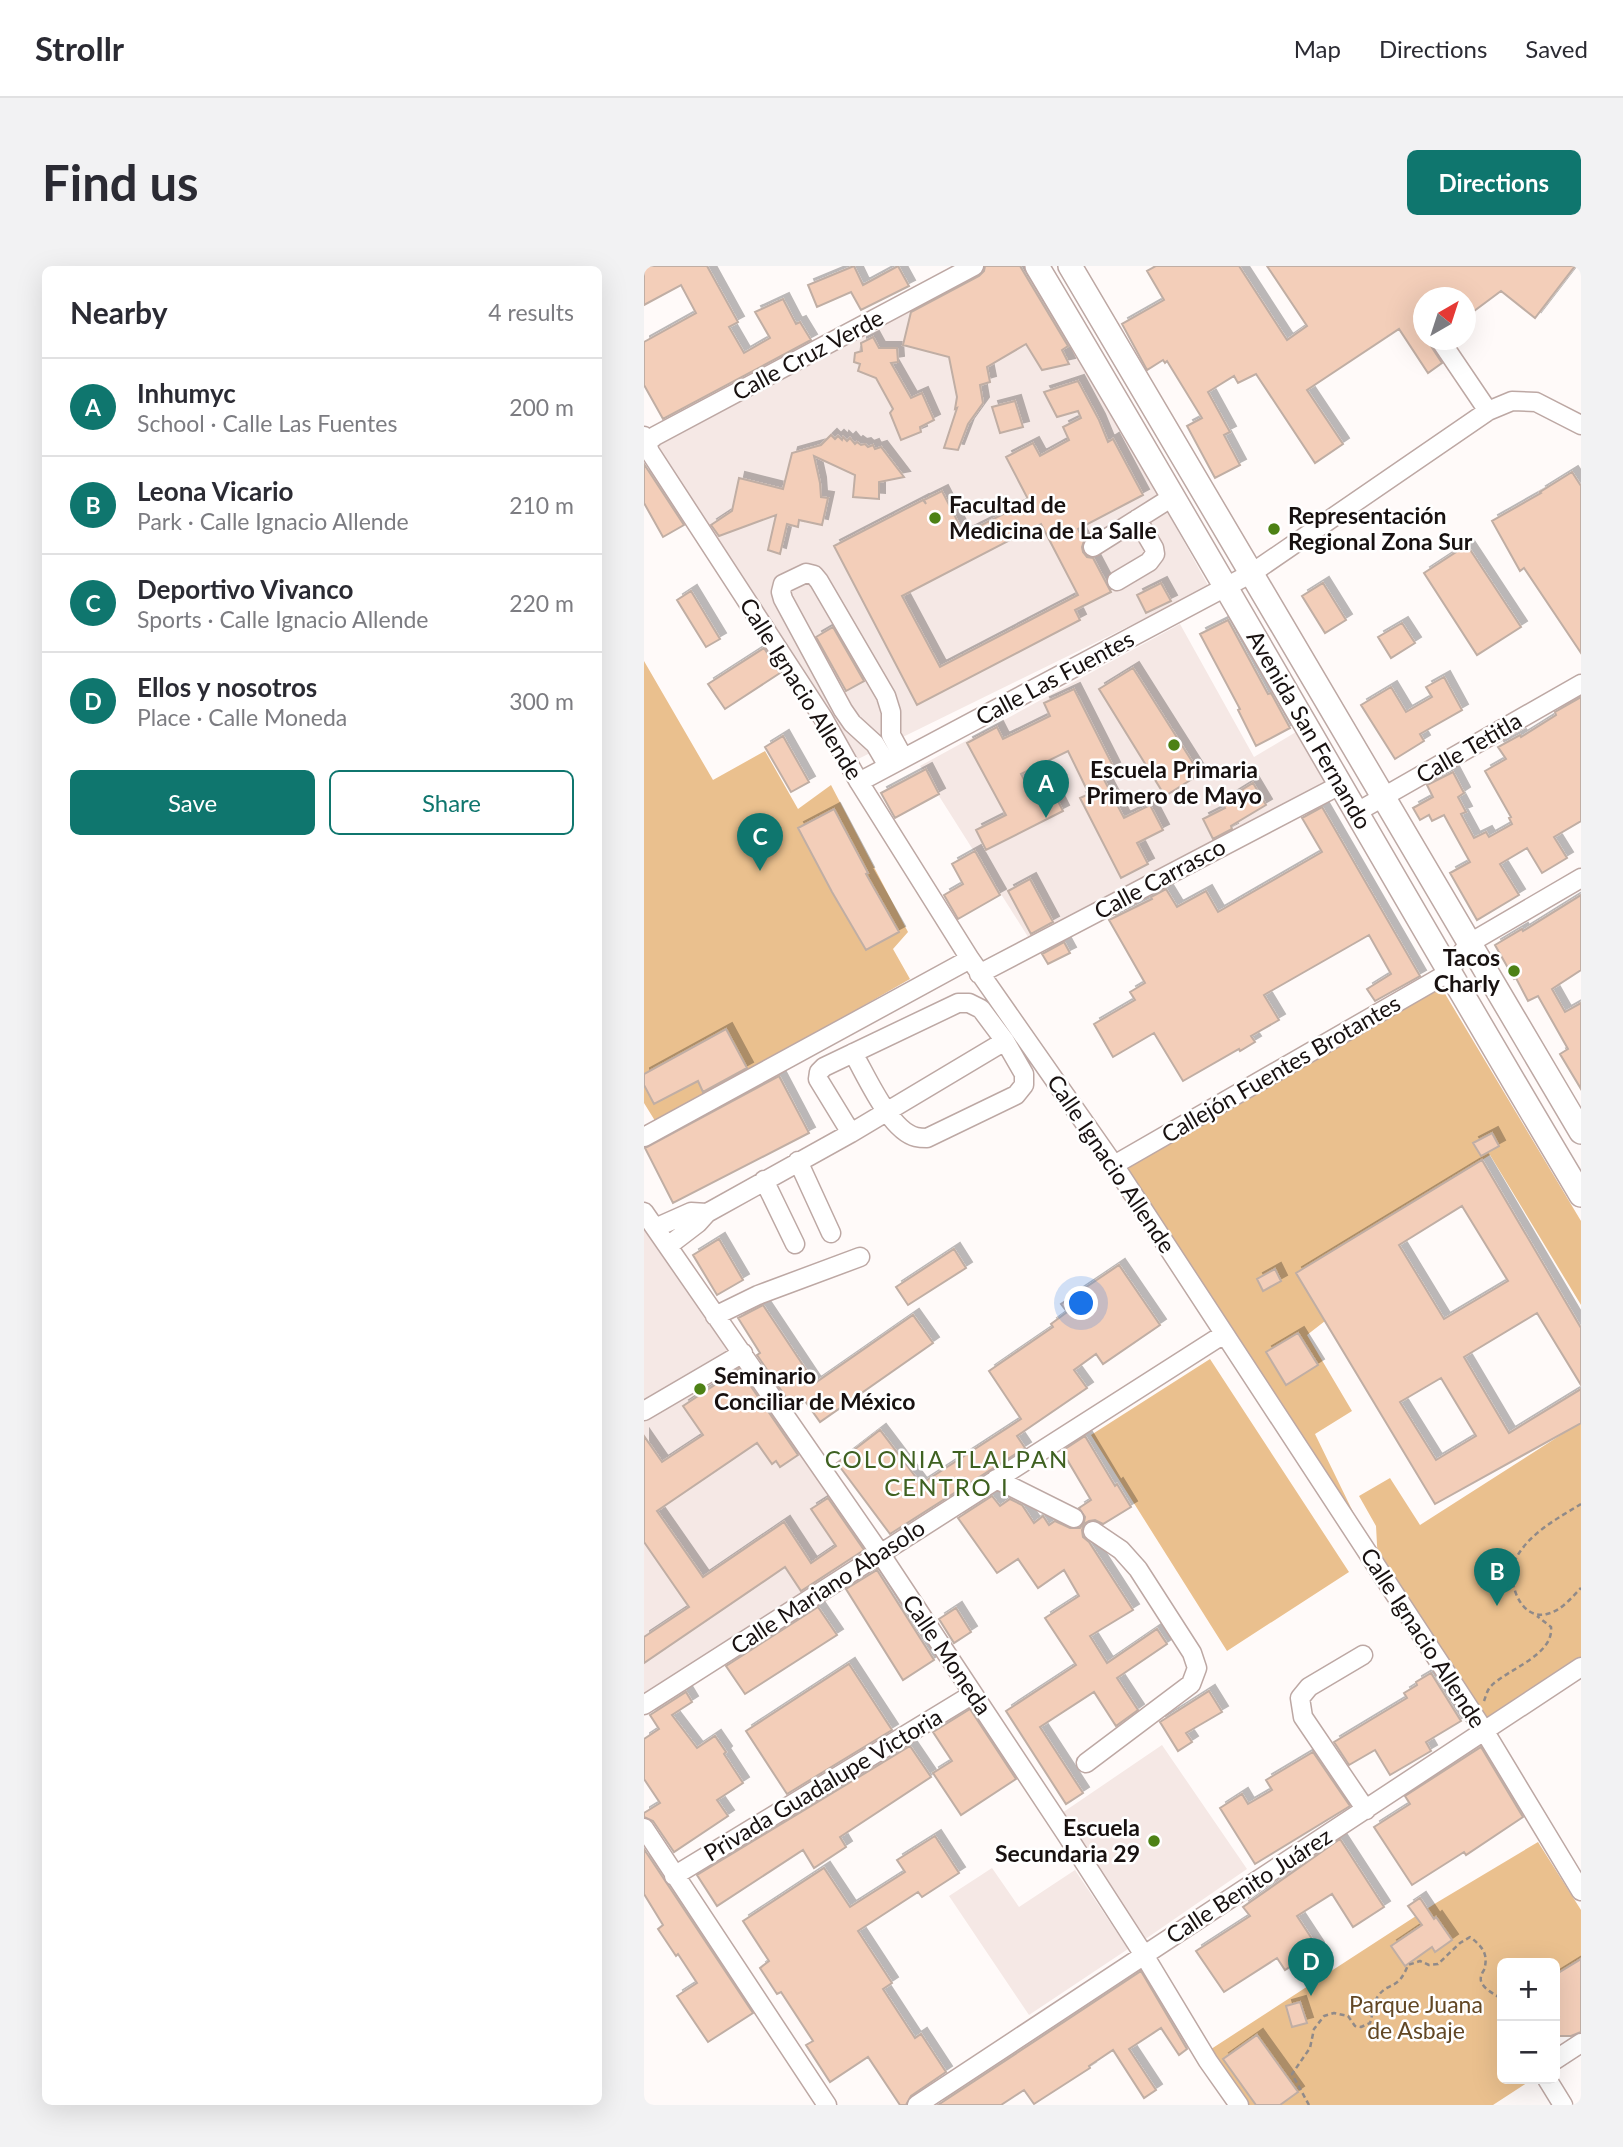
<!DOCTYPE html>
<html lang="en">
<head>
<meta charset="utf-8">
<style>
	body { margin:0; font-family:Lato,sans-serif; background:#f2f2f3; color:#2b2b33 }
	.controls { position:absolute; right:21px; bottom:21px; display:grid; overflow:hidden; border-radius:10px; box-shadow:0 7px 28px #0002 }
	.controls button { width:63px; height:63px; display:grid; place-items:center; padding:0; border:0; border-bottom:2px solid #e1e1e2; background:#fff; color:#2b2b33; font:35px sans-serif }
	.compass { position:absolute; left:769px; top:21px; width:63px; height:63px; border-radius:50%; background:#fff; box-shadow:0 7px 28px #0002; rotate:39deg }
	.you { position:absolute; left:438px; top:1038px; width:24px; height:24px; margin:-18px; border:5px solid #fff; border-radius:50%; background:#1a73e8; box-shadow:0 0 0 10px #1a73e833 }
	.badge { display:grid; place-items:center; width:46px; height:46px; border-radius:50%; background:#0f766e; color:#fff; font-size:23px; font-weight:700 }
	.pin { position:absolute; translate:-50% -58px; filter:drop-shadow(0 2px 4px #0008) }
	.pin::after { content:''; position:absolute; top:37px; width:24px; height:21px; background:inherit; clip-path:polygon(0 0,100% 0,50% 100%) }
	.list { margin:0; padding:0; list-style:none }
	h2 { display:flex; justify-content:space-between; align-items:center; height:91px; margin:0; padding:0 28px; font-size:30px }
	h2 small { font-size:23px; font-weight:400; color:#7c7c81 }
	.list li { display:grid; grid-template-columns:46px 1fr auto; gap:21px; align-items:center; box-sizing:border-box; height:98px; padding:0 28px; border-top:2px solid #e1e1e2 }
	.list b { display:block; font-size:26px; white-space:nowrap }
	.list p { margin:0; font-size:23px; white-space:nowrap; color:#7c7c81 }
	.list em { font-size:23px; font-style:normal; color:#7c7c81 }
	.actions { display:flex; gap:14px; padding:21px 28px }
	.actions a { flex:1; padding:16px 0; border:2px solid #0f766e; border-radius:10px; text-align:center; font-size:24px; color:#0f766e }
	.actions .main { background:#0f766e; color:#fff }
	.map { position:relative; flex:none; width:937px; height:1839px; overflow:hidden; border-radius:10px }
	header { display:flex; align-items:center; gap:42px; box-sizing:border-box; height:98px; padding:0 35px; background:#fff; border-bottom:2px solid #e1e1e2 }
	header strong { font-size:33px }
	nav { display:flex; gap:38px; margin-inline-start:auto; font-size:24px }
	.intro { display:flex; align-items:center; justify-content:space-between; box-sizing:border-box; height:168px; padding:0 42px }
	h1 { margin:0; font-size:49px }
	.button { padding:18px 32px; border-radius:10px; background:#0f766e; color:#fff; font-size:24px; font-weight:700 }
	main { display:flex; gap:42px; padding:0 42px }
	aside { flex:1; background:#fff; border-radius:10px; box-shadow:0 7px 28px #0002 }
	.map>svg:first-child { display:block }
</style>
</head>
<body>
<header>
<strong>Strollr</strong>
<nav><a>Map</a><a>Directions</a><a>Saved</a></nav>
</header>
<div class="intro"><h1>Find us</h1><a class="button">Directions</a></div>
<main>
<aside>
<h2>Nearby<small>4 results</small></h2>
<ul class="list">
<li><span class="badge">A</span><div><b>Inhumyc</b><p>School · Calle Las Fuentes</p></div><em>200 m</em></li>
<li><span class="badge">B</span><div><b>Leona Vicario</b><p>Park · Calle Ignacio Allende</p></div><em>210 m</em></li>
<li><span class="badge">C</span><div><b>Deportivo Vivanco</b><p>Sports · Calle Ignacio Allende</p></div><em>220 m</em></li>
<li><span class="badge">D</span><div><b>Ellos y nosotros</b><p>Place · Calle Moneda</p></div><em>300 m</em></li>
</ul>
<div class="actions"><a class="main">Save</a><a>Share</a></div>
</aside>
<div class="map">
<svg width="937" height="1839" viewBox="0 0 937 1839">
	<defs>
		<filter id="shadow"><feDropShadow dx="6" dy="-6" stdDeviation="0" flood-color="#0004"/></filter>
	</defs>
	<rect width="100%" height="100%" fill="#fffaf9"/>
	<path fill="#f5e8e5" d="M337,0H387L565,321L214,493L11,184L12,173Z
		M536,358L610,491L652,466L685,522L386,674L276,500Z
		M0,955L226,1290L0,1434Z
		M518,1479L603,1603L500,1674L418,1547Z
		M348,1602L375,1641L431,1604L484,1683L385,1749L305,1630Z"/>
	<path fill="#eac08e" d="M0,395L69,514L121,485L154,543L187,519L264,666L249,683L266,713L13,858L0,837Z
		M797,721L937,955V1039L846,889L652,1007L681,1055L663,1069L708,1145L671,1168L734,1297L732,1260L715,1230L746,1212L776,1259L937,1156V1395L842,1457L740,1295L735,1299L660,1175L480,899Z
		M566,1093L705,1306L583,1385L447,1169Z
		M894,1576L937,1644V1693L911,1709V1697H858V1813H889L849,1839H598L561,1787L792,1637Z"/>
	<path fill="#f3ceb9" stroke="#c0aea4" stroke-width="2" fill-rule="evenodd" filter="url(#shadow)" d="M0,0H63L94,56L85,61L100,87L126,72L111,46L139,33L152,58L156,56L167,74L19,153L0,119V76L52,47L37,19L0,39Z
		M210,0L219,19L254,0L265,20L217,44L207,26L173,41L164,19Z
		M341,0H376L424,80L418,84L425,98L398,104L382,78L343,101L346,116L336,119L339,137L324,158L314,184L300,182L313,142L311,143L313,131L305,91L259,79L267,46L335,10L340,5Z
		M512,0H595L643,74L663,60L623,0H931L891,52L857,25L822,51V32H780V74H785L787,80L798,97L784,107L755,63L663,124L699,178L671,197L612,108L594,117L590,110L564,126L586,166L580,169L596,199L571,212L543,160L558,152L523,95L521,97L519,94L503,104L478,58L520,34L503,5Z
		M229,71L235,82H253L254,96L247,97L267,132L278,127L290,154L276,161L277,166L257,174L246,147L249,143L232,112L214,105L216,98L210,96L211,87L218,85L217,77Z
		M434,115L455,154L464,176L469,173L499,229L434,263L440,275L438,281L439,286L443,291L449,292L467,326L431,344L436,354L273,439L190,280L279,234L282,238L280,234L298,225L320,268L385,235L362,191L389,177L396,190L425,174L419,161L437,152L434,145L413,151L400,126ZM397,258L434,329L296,401L258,330Z
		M371,135L379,161L356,167L348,141Z
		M187,169L191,173L194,170L198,174L199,171L203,175L206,172L211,178L213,176L217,179L221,178L224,181L229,179L231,183L237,181L260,211L235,216V233L209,231L211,209L170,190L176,217L177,231L184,232L178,259L155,254L154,261L143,258L136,288L124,284L132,249L75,270L67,259L88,245L95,212L139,223L148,187L177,179Z
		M0,198L40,259L19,271L0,237Z
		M928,206L937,220V387L880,302L876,305L848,255L897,227L896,226Z
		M823,279L877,361L833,389L780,307Z
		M517,317L527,335L502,347L493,329Z
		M679,317L702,354L681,367L658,330Z
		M47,325L76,373L62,381L33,334Z
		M584,354L624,428L627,427L646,462L612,480L594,444L596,443L556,368Z
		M758,357L771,377L747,392L734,371Z
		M189,361L220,415L202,425L172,371Z
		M120,382L136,407L81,443L64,418Z
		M489,402L556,508L521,530L455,423Z
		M800,411L818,444L776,468L780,475L751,493L717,439L747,421L762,446L788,431L782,421Z
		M430,423L470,502L457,508L480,552L506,539L519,564L493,577L504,598L477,612L436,532L445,528L424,485L377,508L391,534L409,525L419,545L342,584L332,564L362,549L323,477L353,461L359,473L406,450L400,437Z
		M937,431V555L910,571L923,592L898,607L883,582L856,598L875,629L833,654L806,607L826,596L806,560L800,549L788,555L785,549L776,554L769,542L789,531L783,519L809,506L820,527L814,531L822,546L817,548L830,572L842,566L845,571L868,558L865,552L867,551L841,505L862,493L854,481L876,469L877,471L912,449L911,446Z
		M139,470L165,516L147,526L121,481Z
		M282,503L295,528L251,552L237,527Z
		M609,517L622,539L587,560L588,563L569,573L559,553L581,542L578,536Z
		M678,541L776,710L731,735L723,723L747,708L725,669L620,729L635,754L607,770L611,776L596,785L595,783L539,815L510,767L469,791L450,758L491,734L486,726L501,717L465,654L508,633L507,631L522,623L533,641L562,625L574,646L678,586L658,552Z
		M190,543L224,607L222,608L255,666L222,684L188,626L154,562Z
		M331,585L356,629L314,653L300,629L319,618L308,598Z
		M386,613L409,656L387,668L364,625Z
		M937,629V704L908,723L921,746L937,737V823L916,788L924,783L894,730L884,735L872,712L870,713L863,703L864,702L851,679L878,663L879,665Z
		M420,676L426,687L404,698L398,688Z
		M82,763L103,802L59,826L54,815L10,838L0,819V808Z
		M135,810L165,867L29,937L1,882Z
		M848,867L855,880L837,890L829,877Z
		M838,894L937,1062V1119L893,1047L820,1091L865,1167L937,1123V1157L791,1238L652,1007ZM818,940L864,1015L800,1053L755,979ZM797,1112L832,1170L792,1194L756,1136Z
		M75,973L99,1014L73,1029L49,989Z
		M310,983L322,1002L264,1039L252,1021Z
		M475,999L516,1059L459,1098L452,1088L430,1104L443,1122L373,1170L381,1182L246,1268L193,1197L236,1164L277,1218L377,1153L345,1105L409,1061L407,1058L423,1046L417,1038Z
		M631,1003L637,1015L619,1025L613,1013Z
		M119,1039L171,1117L269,1049L289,1077L176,1156L161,1135L150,1143L113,1089L116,1087L94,1052Z
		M654,1067L674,1099L642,1119L622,1086Z
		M95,1103L154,1189L136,1201L132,1195L128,1198L113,1177L13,1245L59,1311L140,1256L167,1297L192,1280L167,1243L184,1232L220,1284L157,1325L141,1301L0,1397V1371L45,1341L0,1276V1170L18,1196L59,1169L39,1140Z
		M441,1170L471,1220L473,1218L487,1241L459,1258L451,1254L445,1255L440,1258L438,1264L439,1271L445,1276L489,1344L446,1370L463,1397L513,1363L523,1378L473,1412L494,1444L472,1460L450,1426L396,1461L439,1527L422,1538L362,1445L432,1399L401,1352L435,1330L420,1304L394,1322L374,1293L353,1307L314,1252L348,1230L356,1240L366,1233L378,1239L390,1257L399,1250L405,1259L411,1255L426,1262H436L440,1256L441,1251L435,1242L447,1234L418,1185Z
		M233,1304L290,1394L259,1414L202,1323Z
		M174,1341L193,1369L101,1428L82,1400Z
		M312,1342L327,1366L310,1377L295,1353Z
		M205,1398L248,1464L143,1528L102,1465Z
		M787,1407L817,1455L782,1476L787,1485L746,1509L731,1484L705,1499L690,1476L763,1432L760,1427L773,1419L772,1416Z
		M565,1425L578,1446L542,1467L548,1476L534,1485L516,1456Z
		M42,1426L48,1436L28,1449L53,1482L71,1470L82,1486L80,1488L99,1517L73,1534L84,1550L30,1586L9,1555L0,1551V1547L16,1537L0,1513V1473L15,1463L6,1449Z
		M326,1443L372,1513L317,1549L289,1507L308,1495L289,1466Z
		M266,1480L287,1511L196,1571L202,1581L170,1602L159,1584L73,1640L53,1609Z
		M837,1481L879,1551L822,1589L820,1586L768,1619L730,1561L766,1538L761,1530Z
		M669,1486L706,1540L611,1598L576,1542L598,1528L604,1538L628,1524L622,1514Z
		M291,1570L315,1607L278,1631L274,1626L214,1665L248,1717L239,1723L271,1772L277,1768L302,1806L267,1830L262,1839H256L224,1791L186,1816L162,1779L169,1775L137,1726L133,1728L116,1702L125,1695L99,1655L180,1602L206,1641L261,1606L253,1594Z
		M696,1573L740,1641L709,1661L688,1628L653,1650L674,1682L641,1704L633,1692L580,1726L552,1685L606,1650L599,1641Z
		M0,1583L109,1747L64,1776L33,1730L53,1717L34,1688L32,1690L14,1663L19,1659L0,1628Z
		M776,1632L790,1653L792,1651L808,1674L791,1686L788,1681L761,1700L747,1680L778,1659L764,1640Z
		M937,1693V1766L927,1770H911L915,1751L911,1750V1709Z
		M497,1705L543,1783L535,1789L517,1762L485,1783L512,1824L500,1832L469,1784L445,1800L446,1802L390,1838L380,1824L357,1839H294Z
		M656,1736L663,1757L648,1761L642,1740Z
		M613,1769L654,1826L636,1839H612L579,1793Z"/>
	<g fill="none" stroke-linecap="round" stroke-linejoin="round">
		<g stroke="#bda8a4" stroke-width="21">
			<path id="minor" d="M796,74L844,145
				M0,170L6,186L179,452L215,516L326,693L470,899L841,1466L937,1625
				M0,179L11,170L330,0
				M449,281L530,230
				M473,315L505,296L511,288L510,282L493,253
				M244,500L231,478L208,457L199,444L139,333L137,326L139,318L162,307L170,309L175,315L242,430L247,446V469L259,491
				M215,516L608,307L844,145L868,135L892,136L937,159
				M713,546L937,418
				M335,708L698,518
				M207,867L174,813L175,806L180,801L314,737H325L337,743L361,775L380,808V819L372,829L283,872C279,872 276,872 272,871C246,865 222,809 209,787
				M0,871L326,693
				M154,895L187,967
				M470,899L804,707L824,678L937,612
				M120,914L151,978
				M0,946L236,1287L422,1568L500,1689L564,1795L595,1839
				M11,962L47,946L63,947
				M24,980L54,957L63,947L207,867L361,775
				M71,1050L114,1029L216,991
				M0,1145L99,1087
				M352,1213L430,1252
				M719,1389L665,1421L656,1432L659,1451L722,1544
				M0,1439L580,1068
				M442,1497L547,1418L553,1402L548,1387L494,1303L477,1284L449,1265
				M0,1562L183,1839
				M30,1610L329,1428
				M911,1794L937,1777
				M903,1813L919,1839
				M273,1839L937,1401"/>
		</g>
		<g stroke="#bda8a4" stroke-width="26">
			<path id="major" d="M393,0C577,308 753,621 937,929
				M426,0L937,866"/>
		</g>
		<path stroke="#908a89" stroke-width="2.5" stroke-dasharray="5 3.5" stroke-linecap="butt" d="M937,1238C914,1252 884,1268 871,1294C862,1314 876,1355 903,1348C917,1345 927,1332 937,1322
			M840,1435C842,1430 843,1424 847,1420C864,1403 910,1389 907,1361L893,1350
			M665,1839L648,1808L666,1782L670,1763L680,1750L690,1747L704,1750L711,1760L717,1761L726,1757C729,1748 729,1737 734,1730C745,1715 754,1725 764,1699L776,1695L785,1699L794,1698L816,1677L826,1671C838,1680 845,1688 840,1704C838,1707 836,1711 837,1715C839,1723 852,1729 858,1733"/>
		<use href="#minor" stroke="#fff" stroke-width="18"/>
		<use href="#major" stroke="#fff" stroke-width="23"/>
	</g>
	<g fill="#4d8115" stroke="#fff" stroke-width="2.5">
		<circle cx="291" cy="252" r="7"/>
		<circle cx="630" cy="263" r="7"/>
		<circle cx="530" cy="479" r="7"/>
		<circle cx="870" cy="705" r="7"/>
		<circle cx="56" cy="1123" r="7"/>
		<circle cx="510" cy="1575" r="7"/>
	</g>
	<g text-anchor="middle" stroke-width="5" stroke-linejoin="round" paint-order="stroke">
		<g font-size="23" fill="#181110" stroke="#fff">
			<text transform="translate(164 89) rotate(-28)" y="8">Calle Cruz Verde</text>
			<text transform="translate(411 412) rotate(-28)" y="8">Calle Las Fuentes</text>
			<text transform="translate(157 423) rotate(58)" y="8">Calle Ignacio Allende</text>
			<text transform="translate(665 464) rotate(60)" y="8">Avenida San Fernando</text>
			<text transform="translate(825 482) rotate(-30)" y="8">Calle Tetitla</text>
			<text transform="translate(516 613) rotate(-28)" y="8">Calle Carrasco</text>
			<text transform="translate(637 803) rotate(-30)" y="8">Callejón Fuentes Brotantes</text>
			<text transform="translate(467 898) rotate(56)" y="8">Calle Ignacio Allende</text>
			<text transform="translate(184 1321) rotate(-33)" y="8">Calle Mariano Abasolo</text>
			<text transform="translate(779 1372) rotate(57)" y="8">Calle Ignacio Allende</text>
			<text transform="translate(303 1389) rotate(56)" y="8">Calle Moneda</text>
			<text transform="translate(179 1519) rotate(-31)" y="8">Privada Guadalupe Victoria</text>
			<text transform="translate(605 1620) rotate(-33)" y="8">Calle Benito Juárez</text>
		</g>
		<g font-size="23" font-weight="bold" fill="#181110" stroke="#fff" text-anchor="start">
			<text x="305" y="247">Facultad de<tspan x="305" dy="26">Medicina de La Salle</tspan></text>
			<text x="644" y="258">Representación<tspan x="644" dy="26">Regional Zona Sur</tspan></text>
			<text x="530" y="512" text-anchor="middle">Escuela Primaria<tspan x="530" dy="26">Primero de Mayo</tspan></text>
			<text x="856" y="700" text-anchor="end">Tacos<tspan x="856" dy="26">Charly</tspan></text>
			<text x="70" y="1118">Seminario<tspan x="70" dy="26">Conciliar de México</tspan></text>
			<text x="496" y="1570" text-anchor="end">Escuela<tspan x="496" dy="26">Secundaria 29</tspan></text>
		</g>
		<g font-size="23" fill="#624724" stroke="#fff">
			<text x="772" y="1747">Parque Juana<tspan x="772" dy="26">de Asbaje</tspan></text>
		</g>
		<g font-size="24" letter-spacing="2" fill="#3f6121" stroke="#fff">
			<text x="303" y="1202">COLONIA TLALPAN<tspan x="303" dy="28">CENTRO I</tspan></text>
		</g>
	</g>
</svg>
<div class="controls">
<button>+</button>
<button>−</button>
</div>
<svg class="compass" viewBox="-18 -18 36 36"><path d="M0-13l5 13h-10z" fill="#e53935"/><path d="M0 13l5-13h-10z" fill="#7c7c81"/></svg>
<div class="you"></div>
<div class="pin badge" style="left:402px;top:552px">A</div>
<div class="pin badge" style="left:853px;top:1340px">B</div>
<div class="pin badge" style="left:116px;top:605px">C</div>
<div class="pin badge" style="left:667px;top:1730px">D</div>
</div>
</main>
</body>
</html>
